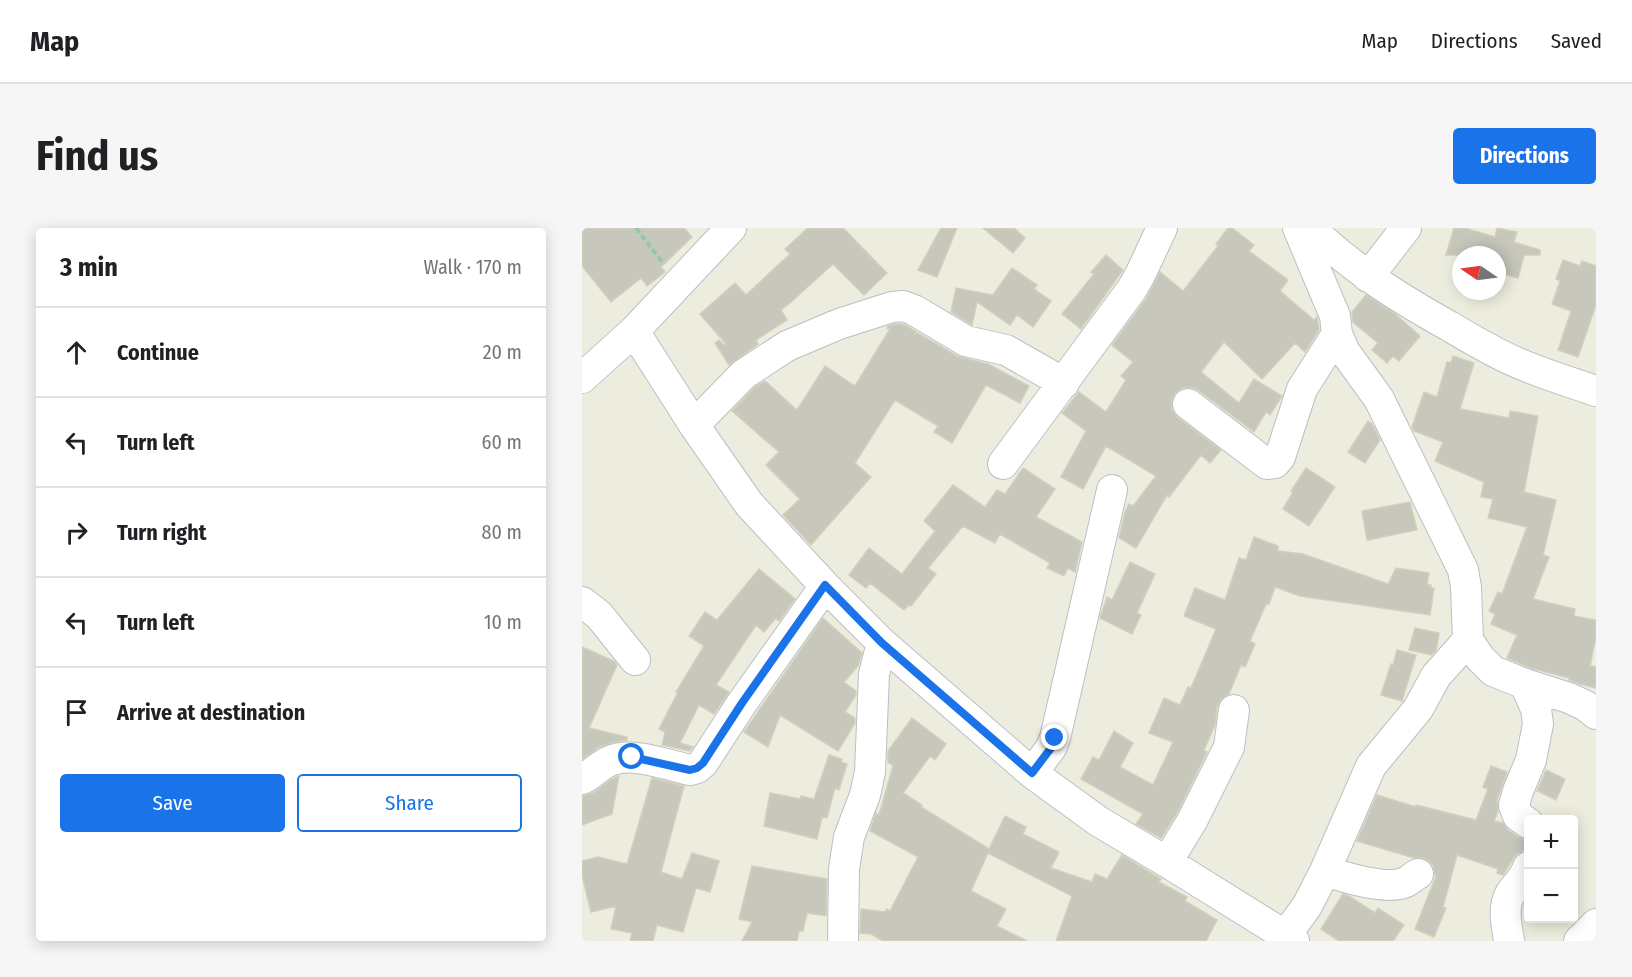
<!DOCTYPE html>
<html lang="en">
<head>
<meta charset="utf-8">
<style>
	body { margin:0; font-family:"Fira Sans Condensed",sans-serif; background:#f6f6f6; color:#202124 }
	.controls { position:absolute; right:18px; bottom:18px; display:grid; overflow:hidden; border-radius:6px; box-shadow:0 3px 15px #0003 }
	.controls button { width:54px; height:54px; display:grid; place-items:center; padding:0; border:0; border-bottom:2px solid #e0e0e0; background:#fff; color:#202124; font:30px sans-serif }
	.compass { position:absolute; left:870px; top:18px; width:54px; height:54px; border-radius:50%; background:#fff; box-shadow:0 3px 15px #0003; rotate:283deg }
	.stop { position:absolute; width:18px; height:18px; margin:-14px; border:4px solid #1a73e8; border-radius:50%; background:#fff }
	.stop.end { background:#1a73e8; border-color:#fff; box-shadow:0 2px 6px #0008 }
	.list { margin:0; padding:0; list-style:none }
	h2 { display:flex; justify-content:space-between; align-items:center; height:78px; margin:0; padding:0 24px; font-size:26px }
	h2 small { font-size:20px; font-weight:400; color:#757577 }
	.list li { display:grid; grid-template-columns:39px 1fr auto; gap:18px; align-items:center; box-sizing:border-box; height:90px; padding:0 24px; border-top:2px solid #e0e0e0 }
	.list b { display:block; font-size:22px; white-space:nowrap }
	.list em { font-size:20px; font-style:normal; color:#757577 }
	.actions { display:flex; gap:12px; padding:18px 24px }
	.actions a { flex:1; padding:14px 0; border:2px solid #1a73e8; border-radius:6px; text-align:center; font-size:21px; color:#1a73e8 }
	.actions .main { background:#1a73e8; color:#fff }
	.icon { flex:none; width:33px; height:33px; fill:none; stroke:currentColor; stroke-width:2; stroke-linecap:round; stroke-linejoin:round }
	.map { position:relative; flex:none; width:1014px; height:713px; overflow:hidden; border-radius:6px }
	header { display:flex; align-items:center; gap:36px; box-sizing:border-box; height:84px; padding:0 30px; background:#fff; border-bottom:2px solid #e0e0e0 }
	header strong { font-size:28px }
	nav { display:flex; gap:33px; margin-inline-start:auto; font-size:21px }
	.intro { display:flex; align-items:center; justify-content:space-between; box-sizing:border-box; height:144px; padding:0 36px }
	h1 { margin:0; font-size:42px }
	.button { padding:15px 27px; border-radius:6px; background:#1a73e8; color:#fff; font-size:21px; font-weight:700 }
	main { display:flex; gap:36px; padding:0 36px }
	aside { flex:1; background:#fff; border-radius:6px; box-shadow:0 3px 15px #0003 }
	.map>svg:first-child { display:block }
</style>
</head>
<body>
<header>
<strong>Map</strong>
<nav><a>Map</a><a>Directions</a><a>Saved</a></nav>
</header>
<div class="intro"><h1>Find us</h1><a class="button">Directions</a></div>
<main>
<aside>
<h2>3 min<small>Walk · 170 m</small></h2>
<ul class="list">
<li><svg class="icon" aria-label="ahead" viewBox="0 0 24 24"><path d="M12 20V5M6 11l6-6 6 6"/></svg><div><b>Continue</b></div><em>20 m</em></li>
<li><svg class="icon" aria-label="left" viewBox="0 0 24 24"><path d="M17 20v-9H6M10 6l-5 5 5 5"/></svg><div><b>Turn left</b></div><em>60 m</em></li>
<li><svg class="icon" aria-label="right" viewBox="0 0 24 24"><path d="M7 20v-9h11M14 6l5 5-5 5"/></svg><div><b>Turn right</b></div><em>80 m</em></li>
<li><svg class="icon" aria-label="left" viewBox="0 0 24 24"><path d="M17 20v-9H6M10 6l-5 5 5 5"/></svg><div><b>Turn left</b></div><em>10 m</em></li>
<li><svg class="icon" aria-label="arrive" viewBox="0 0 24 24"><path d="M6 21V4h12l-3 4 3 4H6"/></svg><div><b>Arrive at destination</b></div></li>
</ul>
<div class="actions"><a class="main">Save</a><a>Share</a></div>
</aside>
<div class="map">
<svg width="1014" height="713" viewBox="0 0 1014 713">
	<rect width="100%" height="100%" fill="#ededdf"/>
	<path fill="#c8c7bc" stroke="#d2d0bd" stroke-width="1.5" d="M0,0H102L110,9L79,39L83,44L65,58L59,50L29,74L0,38Z
		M226,0H261L305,45L282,67L251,36L208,75L199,82L205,92L174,112L176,116L147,137L133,115L137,112L142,117L144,116L118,86L153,55L164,67L208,26L203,21Z
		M359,0H375L355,49L336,42Z
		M401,0H432L443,10L431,25Z
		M646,0H650L672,17L667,23L706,52L698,63L732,92L735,89L737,102L723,124L713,115L680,151L642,114L619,144L657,175L672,151L700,168L688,187L684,184L672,204L616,162L609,159L600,160L593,165L589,174L590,182L595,189L639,222L628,235L619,227L587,269L585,267L554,320L537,310L543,284L547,276L551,278L574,248L524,218L501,261L479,249L504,203L480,185L497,164L524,184L544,152L539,148L551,134L530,117L564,71L578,44L601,63L636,18L634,16Z
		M872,0H883L913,9L915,0L935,4L932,14L958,22V27H942L936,50L915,44V27H864Z
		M524,27L541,42L499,101L480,86L512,46L509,44Z
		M981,32L998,38L1000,33L1014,38V77L996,129L976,122L989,83L970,76L978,53L974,51Z
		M430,40L455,57L452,61L469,73L451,99L435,87L428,97L395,74L390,97L369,84L374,60L411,67Z
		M784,67L812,85L838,108L817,133L811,128L805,135L790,122L796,115L771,94L770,84Z
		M313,96H319L325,98L333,103L332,107L334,104L375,128L406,136L447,158L438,175L404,157L370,215L352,204L356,198L313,172L273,235L289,249L229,317L201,287L218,271L184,237L197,224L150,183L173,159L183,153L215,182L243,138L273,158L308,101L305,100L306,98Z
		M871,128L892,135L878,181L927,190L928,183L956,188L942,264L974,272L961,327L967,329L951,371L993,381L992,388L1014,392V409L1008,438L1014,439V460L998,456L987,452V450L949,440L925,430L935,407L909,396L913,386L907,383L916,364L920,366L945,299L906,290L911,271L899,269L902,254L853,233L861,214L832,203L830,199L842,164L855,169L865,134L869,135Z
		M786,193L790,196L798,212L783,235L766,224Z
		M441,240L473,261L454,289L500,314L493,344L486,340L482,348L465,340L468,335L418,306L413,315L381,298L346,340L354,346L329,378L327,377L322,382L288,355L284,360L267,347L287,320L320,346L353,303L342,293L371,257L403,279L415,262L423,266Z
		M724,240L753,259L727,298L701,281L711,264L709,263Z
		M828,274L835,302L785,312L780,283Z
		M672,309L696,318V323L721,326L806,356L814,340L847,345L845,357H849V360H852L848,387L718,368L693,359L687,376H684L668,413L673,416L663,439L659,437L647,466L639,471L635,479L633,497L622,522L625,524L595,585L579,610L554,596L561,586L499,551L511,529L517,532L532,503L551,515L538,539L571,557L591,514L567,505L582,470L598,477L606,459L609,460L634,401L602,388L607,375L613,360L643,372L657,330L664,332Z
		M548,334L573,346L555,385L559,387L550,406L518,390L525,369L530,372Z
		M177,341L213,371L197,393L194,390L182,404L174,397L134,457L147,464L132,486L117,477L98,515L111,519L108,523L80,517L83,504L77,501L96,464H94L122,418L107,408L123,384L135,392Z
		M241,390L280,425L276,438L262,454L274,463V467L263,484L273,490V495L256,523L198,487L186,519L162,504Z
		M833,400L857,405L854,423L849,427L827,422Z
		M0,419L32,433L35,437L7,500L45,509V512L32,514L17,519L0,531Z
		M815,422L834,427L820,473L799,467L809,436L811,437Z
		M330,490L364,516L353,532L348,528L321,565L340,577L339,579L407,621L423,588L444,599L441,606L477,624L469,640L510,654L513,646L525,651L540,627L579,651L577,654L605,669L603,673L635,692L624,713H474L490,668L406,625L389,663L424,681L415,698L445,713H301L289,706L278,705L279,681L303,684L305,681L308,683L336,629L288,603L294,585L297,587L311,538L306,534V523Z
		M247,527L260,531L259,534L265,536L257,562L253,560L245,590L240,589L235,611L182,598L188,565L218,571L219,568L232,571Z
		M909,538L925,544L915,572L916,583L912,593L921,595L926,602L936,609L946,612L943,622L934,626L921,647L915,645L916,641L875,627L861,679L864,680L852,709L833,701L854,648L853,647L851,637L844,631L837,629L832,630L775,613L795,567L834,579V577L894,592L906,561L901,559Z
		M964,542L983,551L974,572L955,563Z
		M37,548L30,586L0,597V568L11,565L30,551Z
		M70,550L102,558L79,644L100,651L110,625L137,633L128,664L114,660L101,704L75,697L71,713H48L50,705L29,701L34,678L9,684L0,647V633L16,629L45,636Z
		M170,638L245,651L244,688L225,685L221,703H217L215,713H160L170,694L157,691Z
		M761,666L767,668L793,685L796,680L822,697L811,713H757L739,701Z"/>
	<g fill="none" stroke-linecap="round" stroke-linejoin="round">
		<g stroke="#bdbec5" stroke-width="32">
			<path id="minor" d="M716,0L753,88L755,106L763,124L797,171L881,342L884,359L886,412L898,430L911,443L943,456L987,470L1004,478L1014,486
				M728,0C771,41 815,69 867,98C889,111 912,125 936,135C961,146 988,154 1014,163
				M786,49L824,0
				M52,103L112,197L167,276L243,358L300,415L450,545L516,593L585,634L712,713
				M0,150L52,103L149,0
				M606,176L685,236L693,235L698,229L720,161L755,106
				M112,197L162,146L205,118L257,96L310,79L321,78L332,82L384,113L424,122L482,155
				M421,236L550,61L558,47L580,0
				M0,374L17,387L53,432
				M943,456L954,481L956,496L949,532L936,563L932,577L936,588L946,595
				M450,545L469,520L473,510L530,262
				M0,551C10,547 17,537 28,533C49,523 85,537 108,542L115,540L121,535L160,475L243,358
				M585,634L610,593L647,519L652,482
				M743,643C762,649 805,663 824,654C828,652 832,648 836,646
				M704,707L725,678L743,643L789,538L836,481L854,448L886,412
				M261,713L262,641L267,609L283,567L288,544L292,446L300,415
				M927,713C925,698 920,681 928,666C934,657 943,650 946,639
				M997,713L1014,696"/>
		</g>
		<path stroke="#92c8ac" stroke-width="4" stroke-dasharray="6 3" stroke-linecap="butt" d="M54,0L81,35"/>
		<use href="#minor" stroke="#fff" stroke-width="30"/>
	</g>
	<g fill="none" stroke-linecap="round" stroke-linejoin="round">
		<path stroke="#1a73e8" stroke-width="8" d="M50,529L108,542L115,540L121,535L160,475L243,357L300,415L450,545L469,520L473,510"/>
	</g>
</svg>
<div class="controls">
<button>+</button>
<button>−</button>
</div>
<svg class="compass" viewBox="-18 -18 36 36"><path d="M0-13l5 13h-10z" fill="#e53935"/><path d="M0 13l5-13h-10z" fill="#757577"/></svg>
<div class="stop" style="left:50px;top:529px"></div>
<div class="stop end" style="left:473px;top:510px"></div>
</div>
</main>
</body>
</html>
